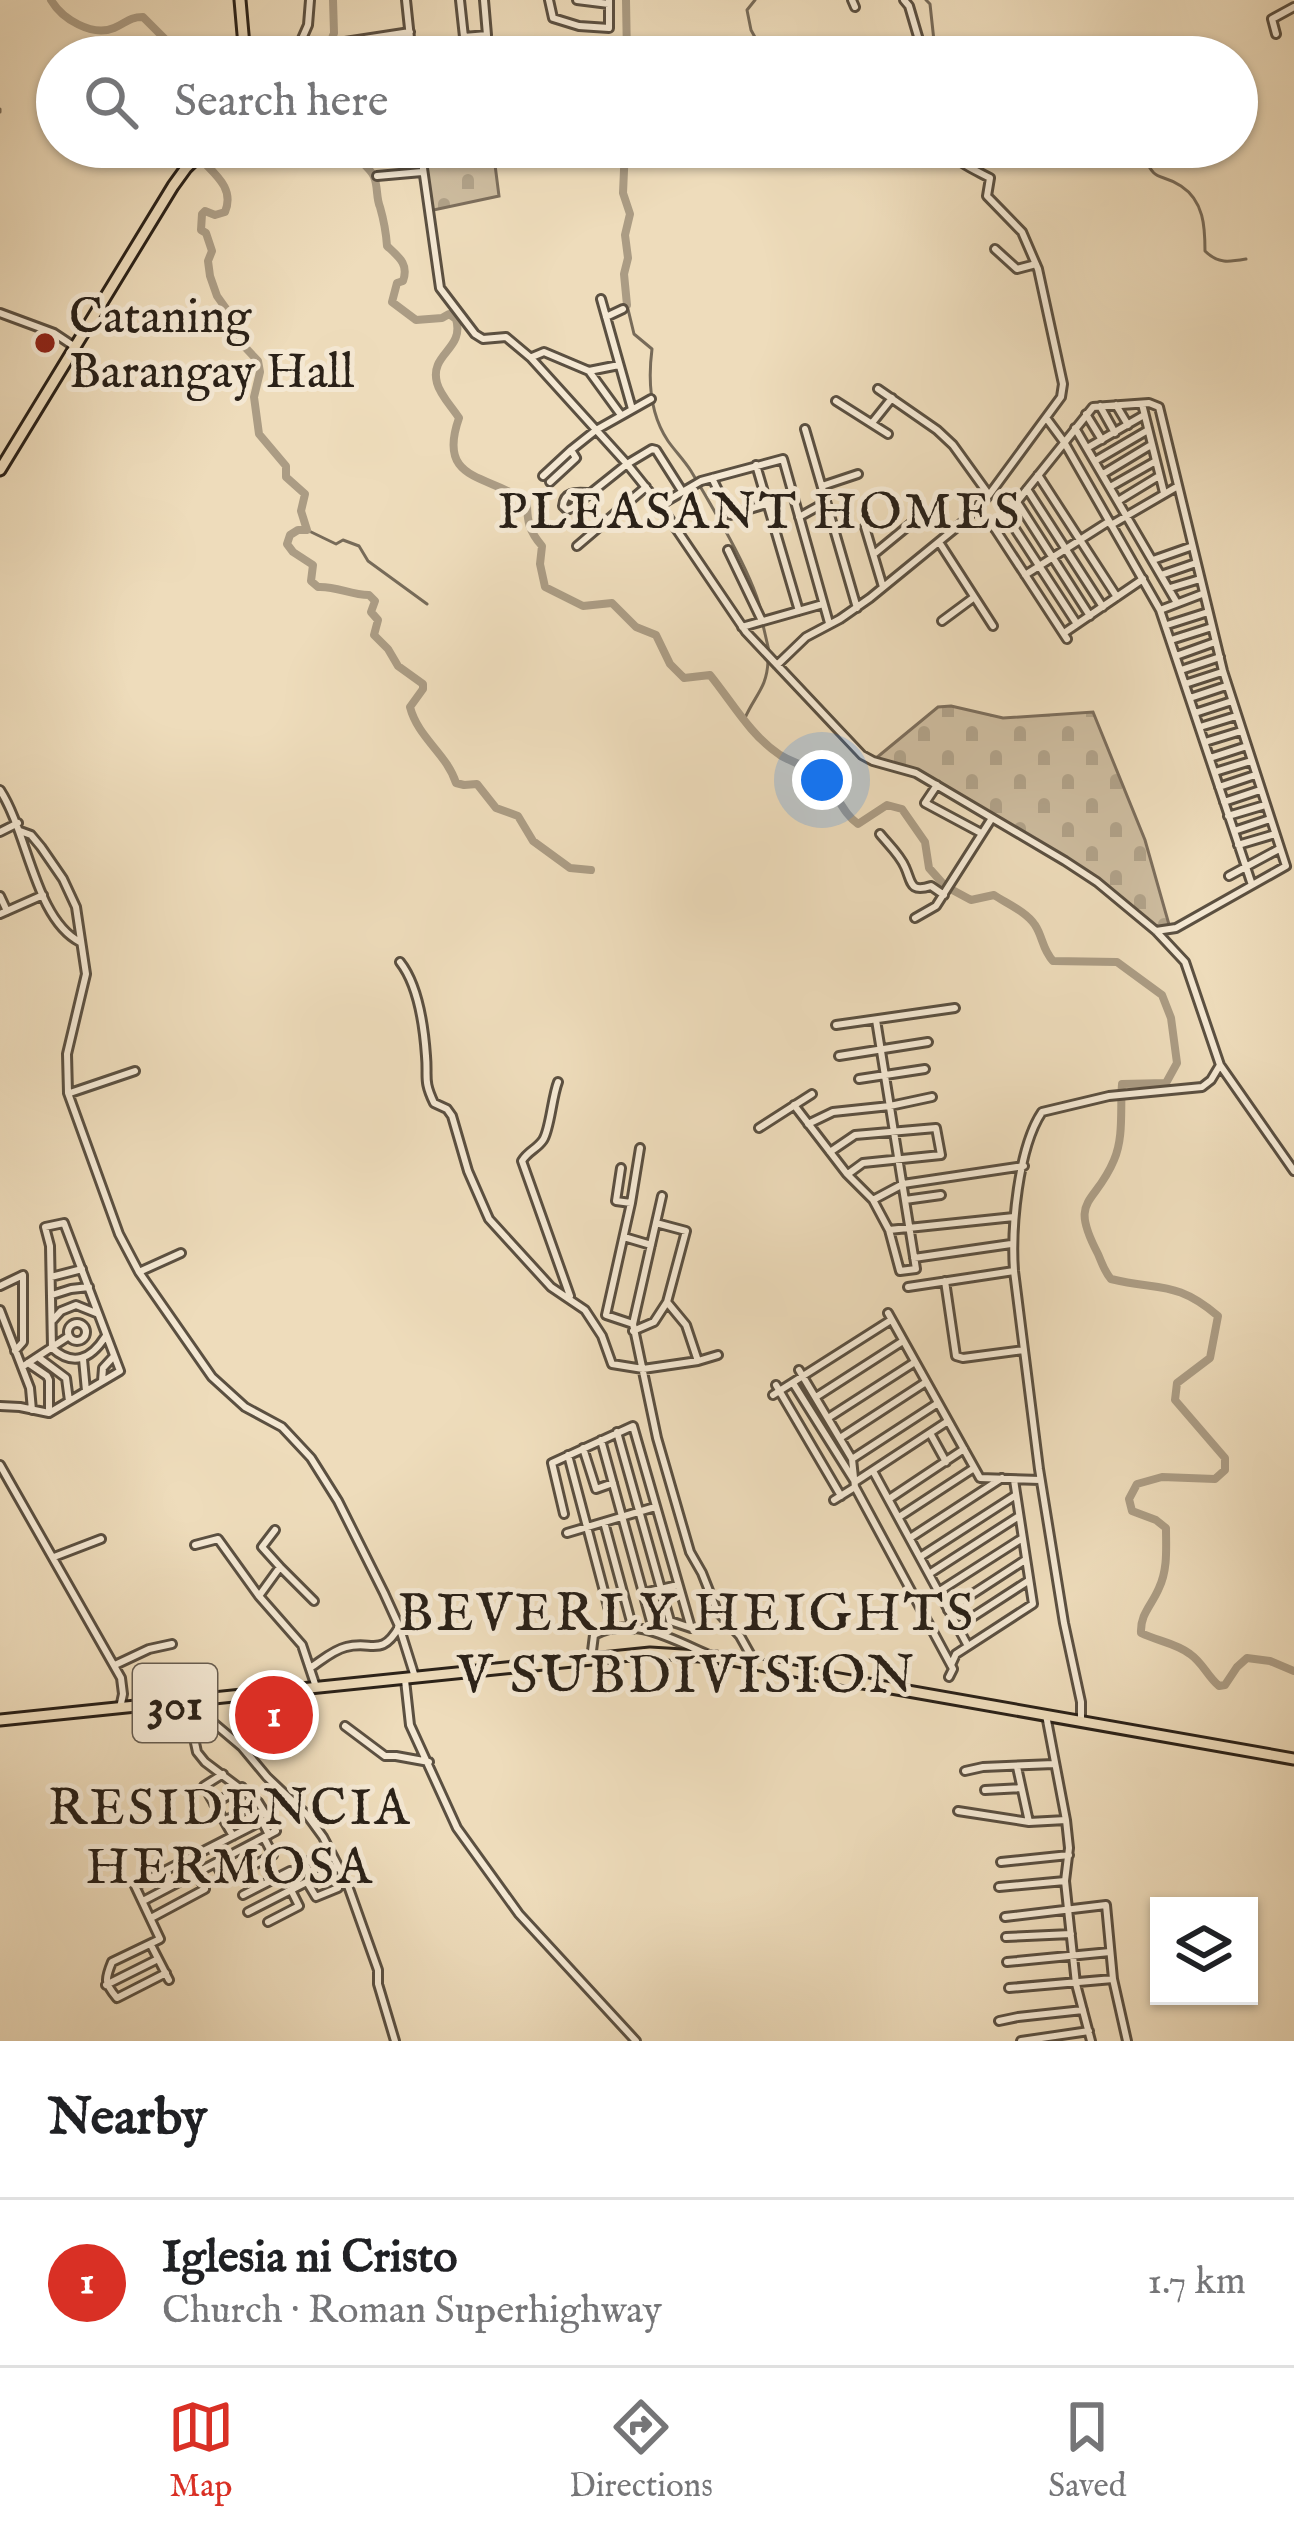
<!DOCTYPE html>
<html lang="en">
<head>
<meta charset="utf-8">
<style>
	body { margin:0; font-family:"IM FELL English",serif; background:#f6f6f6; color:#202124 }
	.controls { position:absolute; right:36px; bottom:36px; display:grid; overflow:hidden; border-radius:0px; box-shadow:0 3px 9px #0004 }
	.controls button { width:108px; height:108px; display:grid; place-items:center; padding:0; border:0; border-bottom:3px solid #e0e0e0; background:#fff; color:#202124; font:60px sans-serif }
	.you { position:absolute; left:822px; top:780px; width:42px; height:42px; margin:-30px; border:9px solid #fff; border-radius:50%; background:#1a73e8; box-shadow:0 0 0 18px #1a73e833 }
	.badge { display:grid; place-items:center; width:78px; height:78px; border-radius:50%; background:#d93025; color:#fff; font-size:39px; font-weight:700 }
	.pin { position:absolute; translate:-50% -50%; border:6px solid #fff; box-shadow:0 3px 12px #0006 }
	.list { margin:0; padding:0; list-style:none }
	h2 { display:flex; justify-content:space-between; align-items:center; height:156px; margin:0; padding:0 48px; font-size:51px }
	h2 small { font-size:39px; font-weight:400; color:#757577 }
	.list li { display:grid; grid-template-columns:78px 1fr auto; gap:36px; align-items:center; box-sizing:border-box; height:168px; padding:0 48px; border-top:3px solid #e0e0e0 }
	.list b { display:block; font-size:45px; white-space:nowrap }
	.list p { margin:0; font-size:39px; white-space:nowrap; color:#757577 }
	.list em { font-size:39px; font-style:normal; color:#757577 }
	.icon { flex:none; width:66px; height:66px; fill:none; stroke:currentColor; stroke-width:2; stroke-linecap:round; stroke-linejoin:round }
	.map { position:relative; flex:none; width:1294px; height:2041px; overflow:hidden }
	.search { position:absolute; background:#fff; box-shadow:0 3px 9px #0004; left:36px; right:36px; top:36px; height:132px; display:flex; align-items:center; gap:30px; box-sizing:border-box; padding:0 42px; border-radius:66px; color:#757577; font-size:45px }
	.sheet { height:324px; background:#fff }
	nav { display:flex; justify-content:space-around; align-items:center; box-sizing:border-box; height:168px; border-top:3px solid #e0e0e0; background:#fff; font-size:33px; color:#757577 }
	nav a { display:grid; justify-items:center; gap:6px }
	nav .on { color:#d93025 }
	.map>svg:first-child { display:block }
</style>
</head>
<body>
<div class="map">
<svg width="1294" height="2041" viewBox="0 0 1294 2041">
	<defs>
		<pattern id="cemetery-stones" width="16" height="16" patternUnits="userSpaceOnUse" patternTransform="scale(3)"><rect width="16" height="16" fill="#cdbc9f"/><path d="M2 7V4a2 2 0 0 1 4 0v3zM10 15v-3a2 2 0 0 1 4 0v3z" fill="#b0a188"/></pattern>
	</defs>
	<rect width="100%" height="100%" fill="#eedcbb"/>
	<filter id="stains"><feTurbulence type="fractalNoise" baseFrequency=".00167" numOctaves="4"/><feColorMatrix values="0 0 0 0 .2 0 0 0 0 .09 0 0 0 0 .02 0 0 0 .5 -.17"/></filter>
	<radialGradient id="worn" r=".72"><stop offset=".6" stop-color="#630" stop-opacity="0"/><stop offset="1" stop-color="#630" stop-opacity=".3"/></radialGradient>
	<path fill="url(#cemetery-stones)" stroke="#7c6e5c" stroke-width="3" d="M420,147H434L435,160L446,158L450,162L494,157L499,196L429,211Z
		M951,706L1003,718L1093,712L1145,840L1170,928L1158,930C1073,872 972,789 875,759L938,707Z"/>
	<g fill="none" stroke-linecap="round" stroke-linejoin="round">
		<path stroke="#776b59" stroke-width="3" d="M755,0L747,10L751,30L762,50L761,57
			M926,0L930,4L934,41L946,50H968L974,57
			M0,109V112
			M1072,147L1143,155C1157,185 1158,171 1181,186C1204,201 1205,227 1205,251C1218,264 1229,262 1246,259
			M627,305L634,334L652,349C648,380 649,413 668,441C675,451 684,460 691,471C711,505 756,579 762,616
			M307,530L336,544L343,540L359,546L368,561L427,604
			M763,625L769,651
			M745,718C755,695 767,688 768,661"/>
		<path stroke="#ab9c84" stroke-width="8" d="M51,0C62,19 92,37 114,28C126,23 129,17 143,17L183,57
			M626,0L627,57
			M325,57L334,33L333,0
			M191,147C205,169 237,183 225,212L215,215L205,211L202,214L201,230L206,233L212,251L208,261L210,276L217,296L227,310L243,345L258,361L260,372L254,397L259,434L286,466V477L305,494L301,511L307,530H298L290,535L287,544L293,552L313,565L311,581L318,587C337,586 350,595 369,595L375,601L371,612L378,620L374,635L388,649L398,666L423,684V689L410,707C418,738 447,754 456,783L464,785L477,784L496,808L518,816L533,841L570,868L591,870
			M348,147C355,158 371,168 374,177C378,186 376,198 380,207C384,221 386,231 387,246C399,257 409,264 403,281L397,283L392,302L416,320L442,318L449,314L456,319C465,350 429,353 437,383C440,395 452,407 459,418C436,483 489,474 527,502C527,521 529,531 542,546L540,564L545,587L583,606L612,603L636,627L656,635L670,664L684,678L710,675C732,702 750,735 780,755C793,763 811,767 822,778C837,792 842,813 858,824L887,805L902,809L925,842L929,868L945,886L971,900L994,895C1006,903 1027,912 1035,925C1043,937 1042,949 1053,961L1117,962L1162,995L1171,1018L1177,1063L1166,1083L1122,1084C1120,1109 1124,1137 1114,1160C1095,1206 1068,1197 1098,1254C1102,1263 1104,1271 1111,1279C1159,1291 1176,1280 1218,1316L1210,1358L1177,1383L1175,1400L1225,1458V1470L1215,1479L1162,1477L1137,1484L1129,1499L1132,1511L1156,1520L1166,1528C1166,1548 1168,1569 1159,1588C1152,1605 1140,1614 1141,1633C1157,1641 1176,1643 1190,1654C1203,1663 1207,1676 1219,1686L1225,1685L1237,1667L1247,1658L1270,1661L1294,1671
			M625,147L623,193L630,214L625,235L628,258L624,274L627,305"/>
		<g stroke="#5b5041" stroke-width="12">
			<path id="minor" d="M406,0L412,57
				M460,0L464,37L487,35L484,0
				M549,0L553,18L579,26L609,28V0
				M577,0L609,4
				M852,0L855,7
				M904,0L909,6L924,57
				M1276,34L1272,19L1294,7
				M303,41L332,44L410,32
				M294,57L308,25L310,0
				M420,147L440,288L475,334L483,339L506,337L531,358L627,464L660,505L746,632L862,755L873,761L916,773L1065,861L1097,882L1156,931L1185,962L1220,1065L1294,1171
				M377,176L422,172
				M995,249L1017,269L1036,264
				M601,299L632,409
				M0,313L54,333L75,347
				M606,317L623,309
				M532,357L544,352L589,371L621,415
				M589,371L619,365
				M878,389L937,430L953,445L989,495
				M836,401L888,434
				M1142,404L1164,493
				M1116,405L1128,425
				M1100,406L1115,433
				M1086,414L1102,440
				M1047,419L1064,442L1160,610L1252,885
				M872,423L892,398
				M1075,428L1177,603
				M805,429L857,608
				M1087,448L1144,415
				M1095,461L1148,430
				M756,465L799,611
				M1103,474L1151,445
				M1038,475L1117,597
				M543,476L571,450
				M712,478L730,515L766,504
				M550,482L576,458L571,450L596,430L651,399
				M822,486L858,474
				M1110,487L1154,462
				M1027,489L1103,607
				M1118,501L1159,476
				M1017,502L1090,616
				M660,505L701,481L783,459L829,623
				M563,506L567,510L572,508L627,464L652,449L656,450L682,491
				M563,506C564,492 575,492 587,493
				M1006,515L1077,624
				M799,517L826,502
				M990,521L1067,639
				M1111,525L1178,486
				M865,527L883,587
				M995,529L1093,407L1149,403L1159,407L1223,671L1286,866L1176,928L1156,931
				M939,542L993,626
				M577,546L646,487
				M728,550L762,621
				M874,554L919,517
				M1153,560L1190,547
				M1025,575L1108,522
				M1161,575L1196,563
				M1170,588L1200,579
				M1160,610L1202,594
				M942,621L973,598
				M1167,625L1208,612
				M742,627L823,604
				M1064,633L1143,579
				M1171,640L1212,627
				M1176,656L1215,642
				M777,665L806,637L840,619L870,598L963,522L989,495L1061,397L1063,384L1038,269L1022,232L987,196L990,178C975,170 955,162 947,147
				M1181,670L1220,657
				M1185,684L1222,672
				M1190,698L1226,686
				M1195,713L1232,701
				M1200,727L1236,716
				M1205,742L1241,731
				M1210,758L1247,746
				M1215,772L1251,761
				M937,785L925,803L981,833
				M1219,787L1255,775
				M0,790C28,833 35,919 80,942
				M1224,802L1260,790
				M1228,816L1265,805
				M20,831L31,835L41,847L63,879L76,907L86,974L67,1054L68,1093L119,1234L139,1272L212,1377L245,1407L282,1427L311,1458L338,1501L384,1593L399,1626L415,1677
				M1234,831L1270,819
				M0,832L18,823
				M880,834C888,844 900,855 905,867C912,882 909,893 931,886L944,895
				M1238,845L1275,834
				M1229,876L1279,849
				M0,896L7,911
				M0,914L43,895
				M915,918L936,906L992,818
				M400,962C418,985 424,1027 426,1056C428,1078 423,1080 434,1103L447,1109L452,1116L468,1171L489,1219L551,1287L585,1310L602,1336L612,1364L643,1369L698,1361L686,1325L667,1302
				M836,1025L955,1008
				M839,1056L928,1042
				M859,1079L925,1069
				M558,1082C552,1097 550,1130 543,1140C537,1149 528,1151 522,1161L570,1296
				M70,1093L135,1071
				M794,1105L847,1174L873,1200L889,1230L900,1271L916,1269L876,1020
				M808,1124L833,1112L890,1106L932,1097
				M759,1128L812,1094
				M640,1148L631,1203L606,1315L633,1324L657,1438L690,1552L702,1573L717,1611L740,1636L754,1661
				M830,1152L855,1135L936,1128L941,1155L863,1163L848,1174
				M621,1168L616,1201L631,1203
				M873,1200L903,1184L1024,1166
				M905,1200L941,1195
				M889,1230L1014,1217
				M624,1237L651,1245
				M914,1258L1011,1244
				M139,1272L181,1253
				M51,1277L82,1269
				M945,1281L956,1356L963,1358L1024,1350
				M0,1286L23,1275V1342L15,1351
				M908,1287L1014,1271
				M52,1295L71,1289L89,1287
				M0,1310L30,1388L32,1410
				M888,1313L980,1478L1040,1480
				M53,1320L61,1311L76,1305L96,1313
				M68 1332a9 9 0 1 1 18 0a9 9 0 1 1-18 0Z
				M633,1324L662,1196
				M633,1331L654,1322L667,1302L686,1231L656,1223
				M38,1357L66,1378L69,1401
				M83,1359L86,1391
				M698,1361L718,1355
				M28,1363L47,1376L49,1380V1413
				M25,1365L69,1336
				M799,1370L852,1459L855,1487L951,1665L953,1669L949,1677
				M102,1381L103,1368L114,1356
				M793,1383L855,1482L948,1421
				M776,1385L841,1496
				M773,1395L891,1320
				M816,1397L903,1341
				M0,1406L20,1407L49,1413L120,1371L64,1223L45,1227L50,1246L52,1348C73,1367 91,1359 105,1337
				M828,1418L915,1362
				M617,1432L670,1621L691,1628
				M930,1433L946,1462
				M840,1438L926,1382
				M601,1440L653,1629
				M583,1448L596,1489L613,1483
				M568,1455L614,1629
				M852,1459L938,1403
				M0,1465L121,1678L123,1694L120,1708
				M873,1471L968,1646
				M889,1499L964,1449
				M834,1500L855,1487
				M564,1514L552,1463L633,1426L691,1628
				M899,1517L974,1468
				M604,1522L633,1629
				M567,1533L655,1507
				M910,1538L1002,1478
				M195,1545L218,1539L259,1596L302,1645L316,1687
				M54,1557L101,1539
				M920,1557L1016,1495
				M280,1567L314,1601
				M929,1574L1019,1516
				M938,1592L1021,1539
				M643,1593L678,1585
				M259,1596L280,1567L262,1547L275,1530
				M948,1610L1025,1560
				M957,1627L1028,1581
				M591,1659L594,1635C631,1614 674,1640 709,1655
				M115,1665L149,1649L172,1644
				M951,1665L956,1654L1033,1604L1014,1480
				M310,1668C321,1661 333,1650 346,1647C372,1640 381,1658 399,1627
				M405,1680L410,1725L457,1828L519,1914L636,2041
				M198,1701L203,1714L242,1747L267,1777L307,1815L323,1837L347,1883L378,1970V1984L395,2041
				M1046,1715L1066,1820L1069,1848L1065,1881L1076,1984L1091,2041
				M1081,1720V1702L1064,1623L1039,1469L1014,1271C1011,1228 1018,1148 1042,1112L1109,1096L1202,1087L1211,1080L1220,1065
				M345,1726L385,1756H396L429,1762
				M1017,1767L1029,1822
				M965,1771L983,1767L1054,1764
				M223,1774L204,1786L233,1836
				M985,1790L1021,1788
				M214,1804L242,1787
				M958,1811L1029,1822L1066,1820
				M225,1821L258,1802
				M1001,1862L1069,1855
				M216,1864L225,1880L273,1855L264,1838
				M313,1879L305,1863L324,1853
				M307,1882L316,1897L338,1888
				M999,1887L1065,1881
				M243,1895L290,1871L298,1886
				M143,1901L276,1831L258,1802L205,1762L197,1752L192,1729L182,1714
				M248,1912L338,1866
				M1005,1917L1106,1905L1113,1979L1127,2041
				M151,1918L205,1889L196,1872
				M268,1922L299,1906L291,1890
				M1006,1937L1071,1934
				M151,1945L169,1980
				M1007,1962L1110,1952
				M166,1973L117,1998C104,1983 105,1979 112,1962L160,1939L135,1886L262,1821L269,1835
				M106,1985L158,1959
				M1009,1988L1113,1979
				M999,2021L1018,2017L1083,2010
				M1021,2041L1089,2031"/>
		</g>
		<g stroke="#2a2118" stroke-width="15">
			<path id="major" d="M240,0L245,57
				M0,470L173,186L186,168L208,147
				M0,1720L650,1653L715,1657L1294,1759"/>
		</g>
		<use href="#minor" stroke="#f4e8d3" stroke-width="6"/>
		<use href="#major" stroke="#eedcbb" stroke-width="9"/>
	</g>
	<circle fill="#8f2418" stroke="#f4e8d3" stroke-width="4.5" cx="45" cy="343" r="12"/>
	<g text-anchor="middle" stroke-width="10" stroke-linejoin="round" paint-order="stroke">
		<rect fill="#f4e8d3" stroke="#675d50" stroke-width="3" x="133" y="1664" width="84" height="78" rx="9"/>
		<g font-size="45" font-weight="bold" fill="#2a2118">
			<text x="175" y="1719">301</text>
		</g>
		<g font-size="48" fill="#2a2118" stroke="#f4e8d3" text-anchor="start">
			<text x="69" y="332">Cataning<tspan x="69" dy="55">Barangay Hall</tspan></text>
		</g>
		<g font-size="51" letter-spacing="3" fill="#2a2118" stroke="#f4e8d3">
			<text x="760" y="528">PLEASANT HOMES</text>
			<text x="230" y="1824">RESIDENCIA<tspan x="230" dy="59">HERMOSA</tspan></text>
		</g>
		<g font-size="54" letter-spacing="3" fill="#2a2118" stroke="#f4e8d3">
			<text x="687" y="1630">BEVERLY HEIGHTS<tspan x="687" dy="62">V SUBDIVISION</tspan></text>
		</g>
	</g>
	<rect width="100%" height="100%" filter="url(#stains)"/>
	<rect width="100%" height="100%" fill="url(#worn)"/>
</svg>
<div class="controls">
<button><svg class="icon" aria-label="layers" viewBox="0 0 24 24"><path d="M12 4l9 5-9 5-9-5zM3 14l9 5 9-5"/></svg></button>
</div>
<div class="you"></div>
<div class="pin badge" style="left:274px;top:1715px">1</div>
<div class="search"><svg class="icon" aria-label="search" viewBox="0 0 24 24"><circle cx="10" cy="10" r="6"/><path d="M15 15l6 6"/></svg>Search here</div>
</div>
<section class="sheet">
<h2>Nearby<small></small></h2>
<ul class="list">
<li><span class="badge">1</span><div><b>Iglesia ni Cristo</b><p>Church · Roman Superhighway</p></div><em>1.7 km</em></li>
</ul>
</section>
<nav>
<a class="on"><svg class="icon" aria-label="map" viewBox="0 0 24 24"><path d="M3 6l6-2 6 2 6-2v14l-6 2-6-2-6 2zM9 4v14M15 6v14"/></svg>Map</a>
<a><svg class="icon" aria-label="directions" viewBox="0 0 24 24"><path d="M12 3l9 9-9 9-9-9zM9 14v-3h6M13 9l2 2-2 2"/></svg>Directions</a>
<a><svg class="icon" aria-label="saved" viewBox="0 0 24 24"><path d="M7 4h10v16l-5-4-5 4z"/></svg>Saved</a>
</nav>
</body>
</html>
